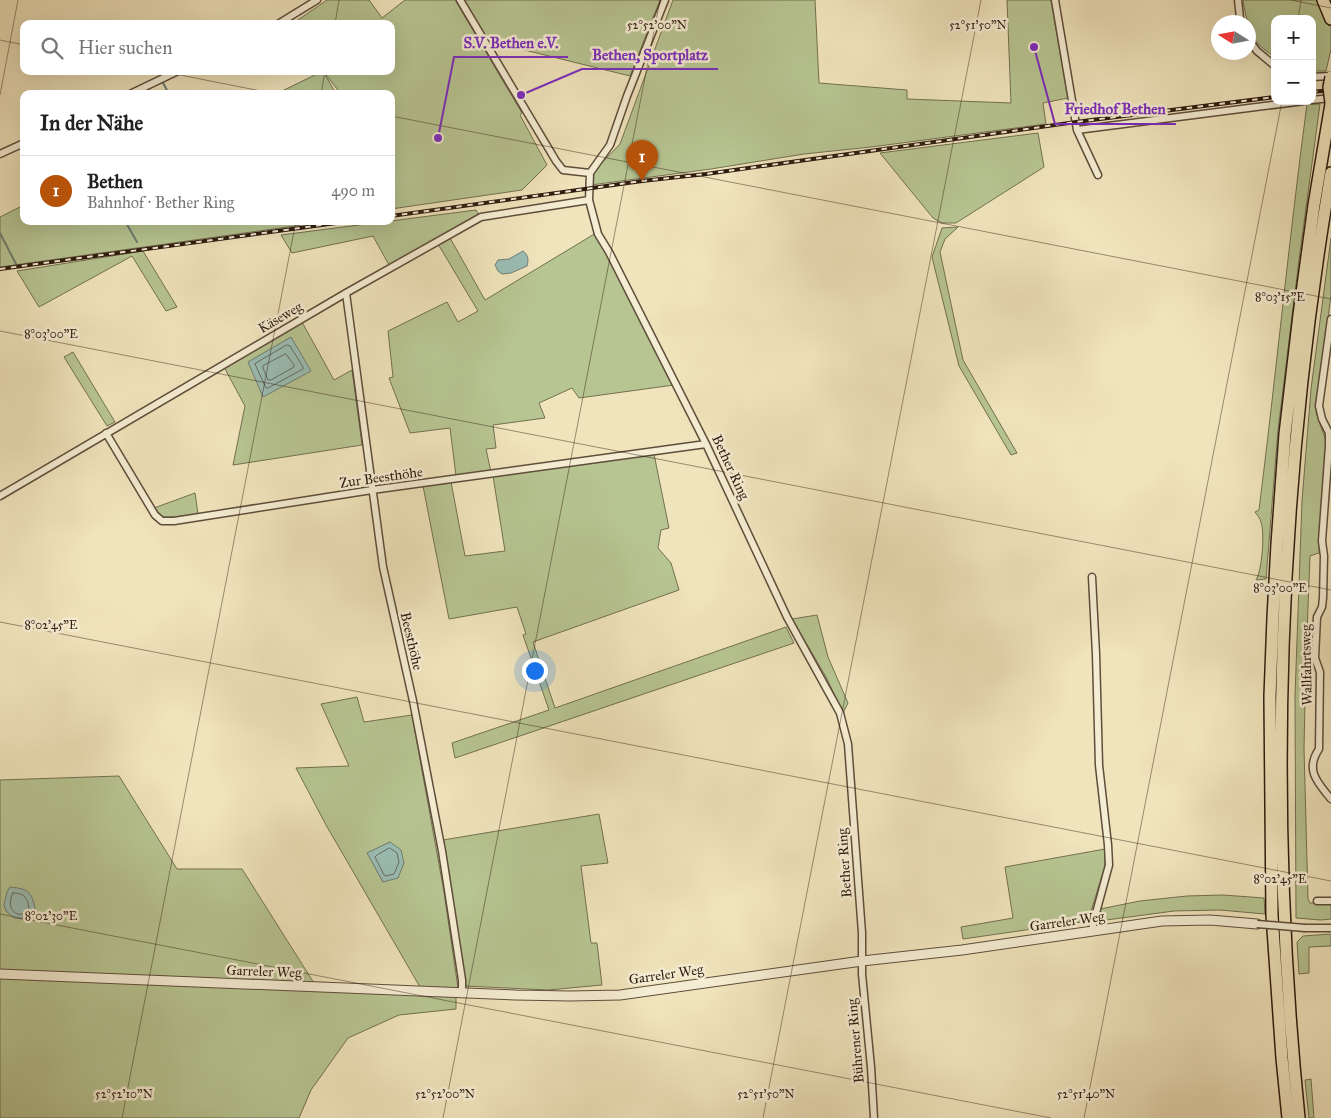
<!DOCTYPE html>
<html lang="de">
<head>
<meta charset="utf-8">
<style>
	body { margin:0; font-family:"IM FELL Great Primer",serif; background:#f2f2f2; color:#222 }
	.controls { position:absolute; right:15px; top:15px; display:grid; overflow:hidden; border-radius:10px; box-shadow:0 5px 20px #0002 }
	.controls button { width:45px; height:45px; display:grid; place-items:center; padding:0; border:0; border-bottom:1px solid #e0e0e0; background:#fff; color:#222; font:25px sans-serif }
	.compass { position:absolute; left:1211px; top:15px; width:45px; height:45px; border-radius:50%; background:#fff; box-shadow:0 5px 20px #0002; rotate:281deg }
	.you { position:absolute; left:534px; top:670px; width:18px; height:18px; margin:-12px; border:4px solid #fff; border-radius:50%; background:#1a73e8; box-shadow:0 0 0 8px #1a73e833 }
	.badge { display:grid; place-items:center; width:32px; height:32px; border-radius:50%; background:#b45309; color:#fff; font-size:16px; font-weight:700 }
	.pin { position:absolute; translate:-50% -41px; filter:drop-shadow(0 1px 2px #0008) }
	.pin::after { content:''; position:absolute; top:26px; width:18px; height:15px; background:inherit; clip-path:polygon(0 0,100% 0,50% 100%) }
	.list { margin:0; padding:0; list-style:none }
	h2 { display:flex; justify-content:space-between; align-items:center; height:65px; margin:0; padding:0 20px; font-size:21px }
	h2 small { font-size:16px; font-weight:400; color:#767676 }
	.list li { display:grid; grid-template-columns:32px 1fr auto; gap:15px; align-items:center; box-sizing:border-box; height:70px; padding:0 20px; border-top:1px solid #e0e0e0 }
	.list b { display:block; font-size:19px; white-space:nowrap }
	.list p { margin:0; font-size:16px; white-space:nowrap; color:#767676 }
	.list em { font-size:16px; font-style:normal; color:#767676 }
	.icon { flex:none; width:28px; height:28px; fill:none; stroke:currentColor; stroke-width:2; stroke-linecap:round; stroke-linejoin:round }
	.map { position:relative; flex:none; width:1331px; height:1118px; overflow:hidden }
	.search { position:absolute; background:#fff; box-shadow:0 5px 20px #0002; left:20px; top:20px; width:375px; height:55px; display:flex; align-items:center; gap:12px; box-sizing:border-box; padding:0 18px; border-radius:10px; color:#767676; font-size:19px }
	.panel { position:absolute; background:#fff; box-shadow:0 5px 20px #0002; left:20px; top:90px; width:375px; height:135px; border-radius:10px }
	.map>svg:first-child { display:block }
</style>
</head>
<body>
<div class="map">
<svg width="1331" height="1118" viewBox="0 0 1331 1118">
	<rect width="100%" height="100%" fill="#f0e4bc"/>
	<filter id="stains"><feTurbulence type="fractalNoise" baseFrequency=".004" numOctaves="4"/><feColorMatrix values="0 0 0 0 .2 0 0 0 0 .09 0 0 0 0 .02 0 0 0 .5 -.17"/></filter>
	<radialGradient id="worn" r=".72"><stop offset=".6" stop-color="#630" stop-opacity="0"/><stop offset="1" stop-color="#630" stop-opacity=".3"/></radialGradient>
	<path fill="#b7c592" stroke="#727050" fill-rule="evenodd" d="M327,0H369L382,18L405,0H455L522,113L520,115L547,165L522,190L391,209V94H341L323,71H391V24H292Z
		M464,0H660L630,76L488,41Z
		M673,0H815L819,83L907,90V99L1011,103L1007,0H1051L1068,98L1043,103L1046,124L871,147L804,154L711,169L591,185L592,173L620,144Z
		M1243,0H1331V49L1326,71H1312V19H1275V57C1268,52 1258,46 1254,38C1249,31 1244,9 1243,0Z
		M323,71L336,94H276Z
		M1307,104H1320L1299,260L1278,430L1266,579L1256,580C1262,570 1265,534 1261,522C1260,518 1257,515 1255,512L1259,510C1276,375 1289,239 1307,104Z
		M1038,133L1044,167L956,223H942L933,218L880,153Z
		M24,205V221H322L295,226L0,267V217Z
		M476,210L479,215L389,265L373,236L292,253L281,235Z
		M958,227L945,239L940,252L963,360L1017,453L1011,455L959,366L932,257L942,228Z
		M596,233L674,385L579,398L572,388L539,403L545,418L493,425L496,448L486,449L491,472L456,476L450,428L410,433L389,378L393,377L388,331L447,302L458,322L478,311L438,244L450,238L485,300Z
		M1331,238V295L1316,412L1326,441L1319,553L1310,556L1306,658L1304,748L1308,899L1310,903H1331V919L1321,920L1296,918L1295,696L1302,501L1311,389Z
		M143,251L177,307L166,311L132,256L39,307L17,271Z
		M302,322L334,380L352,370L362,445L233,465L245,406L224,367Z
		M73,352L115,422L107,426L64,357Z
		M654,454L669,528L661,530L658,548L671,563L679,590L533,642L555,708L786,627L794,643L455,758L452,743L549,710L523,635L526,634L517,607L449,619L423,486L451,482L465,556L505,551L493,476Z
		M195,493L198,514L174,517H163L154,508Z
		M817,615L828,657L848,703L843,713L826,677L792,619Z
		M357,697L364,722L412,715L444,892L458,988L420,987L326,825L296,768L349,766L321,704ZM390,842L383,882L368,853Z
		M119,776L177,869H242L319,991L456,996V1009L399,1015L348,1038L311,1090L299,1118H0V780Z
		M599,814L608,863L581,866L591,943H597L602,985L548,990L465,986L443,840Z
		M1105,849V866L1088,921L963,939L961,927L1013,918L1005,867Z
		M1223,895L1264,898L1265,914L1220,910L1174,911L1099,921L1100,909L1140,901L1187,896Z
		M1331,934V946L1309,947V973L1299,974L1297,942L1303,936Z
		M1311,1079L1314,1118H1309L1305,1080Z"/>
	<path fill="#9bbeb5" stroke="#6f7d73" d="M523,251C528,255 529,259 527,266L511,273L502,274L498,271L495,265L498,260L509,259Z
		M291,337L311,371L263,397L248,362Z
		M390,842L401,850L404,863L398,878L383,882L367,853Z
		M10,887C28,889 31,891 35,908L31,916L23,919L14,918L6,911L4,905L7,892Z"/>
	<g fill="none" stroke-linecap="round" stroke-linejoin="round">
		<path stroke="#646c62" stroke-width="1" d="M287,345L290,346L303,367V369L268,388H266L255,364Z
			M286,354L294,365V367L271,380H268L263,368V366Z
			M390,848L397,853L399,862L394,874L386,876L384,875L375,857L377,855Z
			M13,893C24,893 27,897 29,907C23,922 3,912 13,893Z"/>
		<path stroke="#6f7d73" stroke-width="2" d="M162,81L169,94
			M125,221L137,242
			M0,233L16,264"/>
		<g stroke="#5e4d3a" stroke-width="9">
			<path id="minor" d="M460,0L556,161L563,170L590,173
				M665,0L627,96L610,145L590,173L589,200L598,234L609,252L706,444L787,617L840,713L848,744L862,933V974L871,1067L874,1118
				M1055,0L1077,130L1098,175
				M1238,0L1240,18L1242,22
				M278,24L317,0
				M1248,39L1257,51L1275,66
				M1312,77L1331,76
				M130,94L178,71
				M1312,100L1331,98
				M1077,130L1304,101
				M0,154L24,143
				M346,293L383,567L413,701L442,851L462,980V993
				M1331,319L1319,406L1322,419L1329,433V446L1322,541L1324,556L1323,598L1322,607L1317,617L1315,658L1320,672L1319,749C1305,770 1317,782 1331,799
				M106,433L155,515L162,521H174L372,490L706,444
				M0,496L346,293L481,217L589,200
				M1092,577L1096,654L1099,765L1108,845L1109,865L1093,924V931
				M1317,901H1331
				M1305,928H1331"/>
		</g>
		<g stroke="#5e4d3a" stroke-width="11">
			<path id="tertiary" d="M0,974L516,995L570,996L620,995L862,961L962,950L1162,921L1210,920L1257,924"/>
		</g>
		<g stroke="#2e1b0f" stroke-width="14">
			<path id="trunk" d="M1323,0L1331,19
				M1288,1118L1282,1058L1272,915L1270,696L1273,618L1277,544L1285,434L1299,315L1314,205L1331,104
				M1299,1118C1267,804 1278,484 1331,173"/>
		</g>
		<use href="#minor" stroke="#f5edd3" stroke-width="6"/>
		<use href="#tertiary" stroke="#f5edd3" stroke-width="9"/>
		<use href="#trunk" stroke="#f0e4bc" stroke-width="11"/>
		<g stroke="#2e1b0f" stroke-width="4">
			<path id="rail" d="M1312,92L1331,90
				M391,216L642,181L706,174L1076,122L1275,97
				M0,269L351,221"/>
		</g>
		<use href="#rail" stroke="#f5edd3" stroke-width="2" stroke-dasharray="5.5" stroke-linecap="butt"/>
		<g stroke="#5e4d3a" stroke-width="9" stroke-linecap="butt">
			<path id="minor-bridge" d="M1257,924L1305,928"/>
		</g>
		<g stroke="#2e1b0f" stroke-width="14" stroke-linecap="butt">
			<path id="trunk-bridge" d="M1331,77L1329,87L1331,103"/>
		</g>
		<use href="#minor-bridge" stroke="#f5edd3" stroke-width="6"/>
		<use href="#trunk-bridge" stroke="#f0e4bc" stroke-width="11"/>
	</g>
	<path fill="none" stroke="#2e1b0f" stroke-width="1" stroke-opacity="0.45" d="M1291,0L1331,8M1298,19L1301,0M335,24L339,0M0,40L24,45M160,71L276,94M321,94L325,71M0,95L18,0M391,116L1331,299M0,331L1331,590M0,622L1331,881M0,914L1051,1118M122,1118L296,221M443,1118L660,0M763,1118L981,0M1084,1118L1282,101"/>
	<g text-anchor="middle" stroke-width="5" stroke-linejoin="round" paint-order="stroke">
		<g font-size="14" fill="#2e1b0f" stroke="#f5edd3">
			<text transform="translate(280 317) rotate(-30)" y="5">Käseweg</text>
			<text transform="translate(731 467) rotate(65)" y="5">Bether Ring</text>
			<text transform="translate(381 477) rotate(-8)" y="5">Zur Beesthöhe</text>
			<text transform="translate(412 641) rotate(77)" y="5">Beesthöhe</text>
			<text transform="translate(1306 665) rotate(-91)" y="5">Wallfahrtsweg</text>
			<text transform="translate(844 863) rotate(-94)" y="5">Bether Ring</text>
			<text transform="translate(1067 921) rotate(-8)" y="5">Garreler Weg</text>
			<text transform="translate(264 971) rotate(2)" y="5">Garreler Weg</text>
			<text transform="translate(666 974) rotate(-8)" y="5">Garreler Weg</text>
			<text transform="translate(855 1041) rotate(-95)" y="5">Bührener Ring</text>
		</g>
	</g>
	<g font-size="12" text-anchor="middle" fill="#2e1b0f" stroke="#f5edd3" stroke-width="5" stroke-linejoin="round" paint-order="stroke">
		<text x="657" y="29">52°52'00"N</text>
		<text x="978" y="29">52°51'50"N</text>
		<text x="1280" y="301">8°03'15"E</text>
		<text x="51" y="338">8°03'00"E</text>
		<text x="1280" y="592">8°03'00"E</text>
		<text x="51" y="629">8°02'45"E</text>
		<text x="1280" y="883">8°02'45"E</text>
		<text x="51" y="920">8°02'30"E</text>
		<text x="124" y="1098">52°52'10"N</text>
		<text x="445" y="1098">52°52'00"N</text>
		<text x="766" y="1098">52°51'50"N</text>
		<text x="1086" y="1098">52°51'40"N</text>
	</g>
	<path fill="none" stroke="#7b2cbf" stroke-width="2" d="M438 138L454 57H568M521 95L582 69H718M1034 47L1055 124H1176"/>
	<g fill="#7b2cbf" stroke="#f5edd3" stroke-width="2">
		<circle cx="438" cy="138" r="5"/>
		<circle cx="521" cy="95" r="5"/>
		<circle cx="1034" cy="47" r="5"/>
	</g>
	<g font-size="15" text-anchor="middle" font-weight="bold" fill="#7b2cbf" stroke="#f5edd3" stroke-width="5" stroke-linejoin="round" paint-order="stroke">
		<text x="511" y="48">S.V. Bethen e.V.</text>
		<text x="650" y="60">Bethen, Sportplatz</text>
		<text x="1115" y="114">Friedhof Bethen</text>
	</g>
	<rect width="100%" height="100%" filter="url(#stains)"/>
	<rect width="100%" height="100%" fill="url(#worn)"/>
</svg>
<div class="controls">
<button>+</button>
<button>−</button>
</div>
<svg class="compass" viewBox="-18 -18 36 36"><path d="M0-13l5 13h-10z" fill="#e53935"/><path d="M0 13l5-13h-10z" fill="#767676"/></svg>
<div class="you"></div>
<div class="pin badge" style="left:642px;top:181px">1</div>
<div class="search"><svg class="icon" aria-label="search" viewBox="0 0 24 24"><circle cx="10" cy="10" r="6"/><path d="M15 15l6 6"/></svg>Hier suchen</div>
<section class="panel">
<h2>In der Nähe<small></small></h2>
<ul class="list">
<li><span class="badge">1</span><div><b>Bethen</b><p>Bahnhof · Bether Ring</p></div><em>490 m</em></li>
</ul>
</section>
</div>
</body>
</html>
